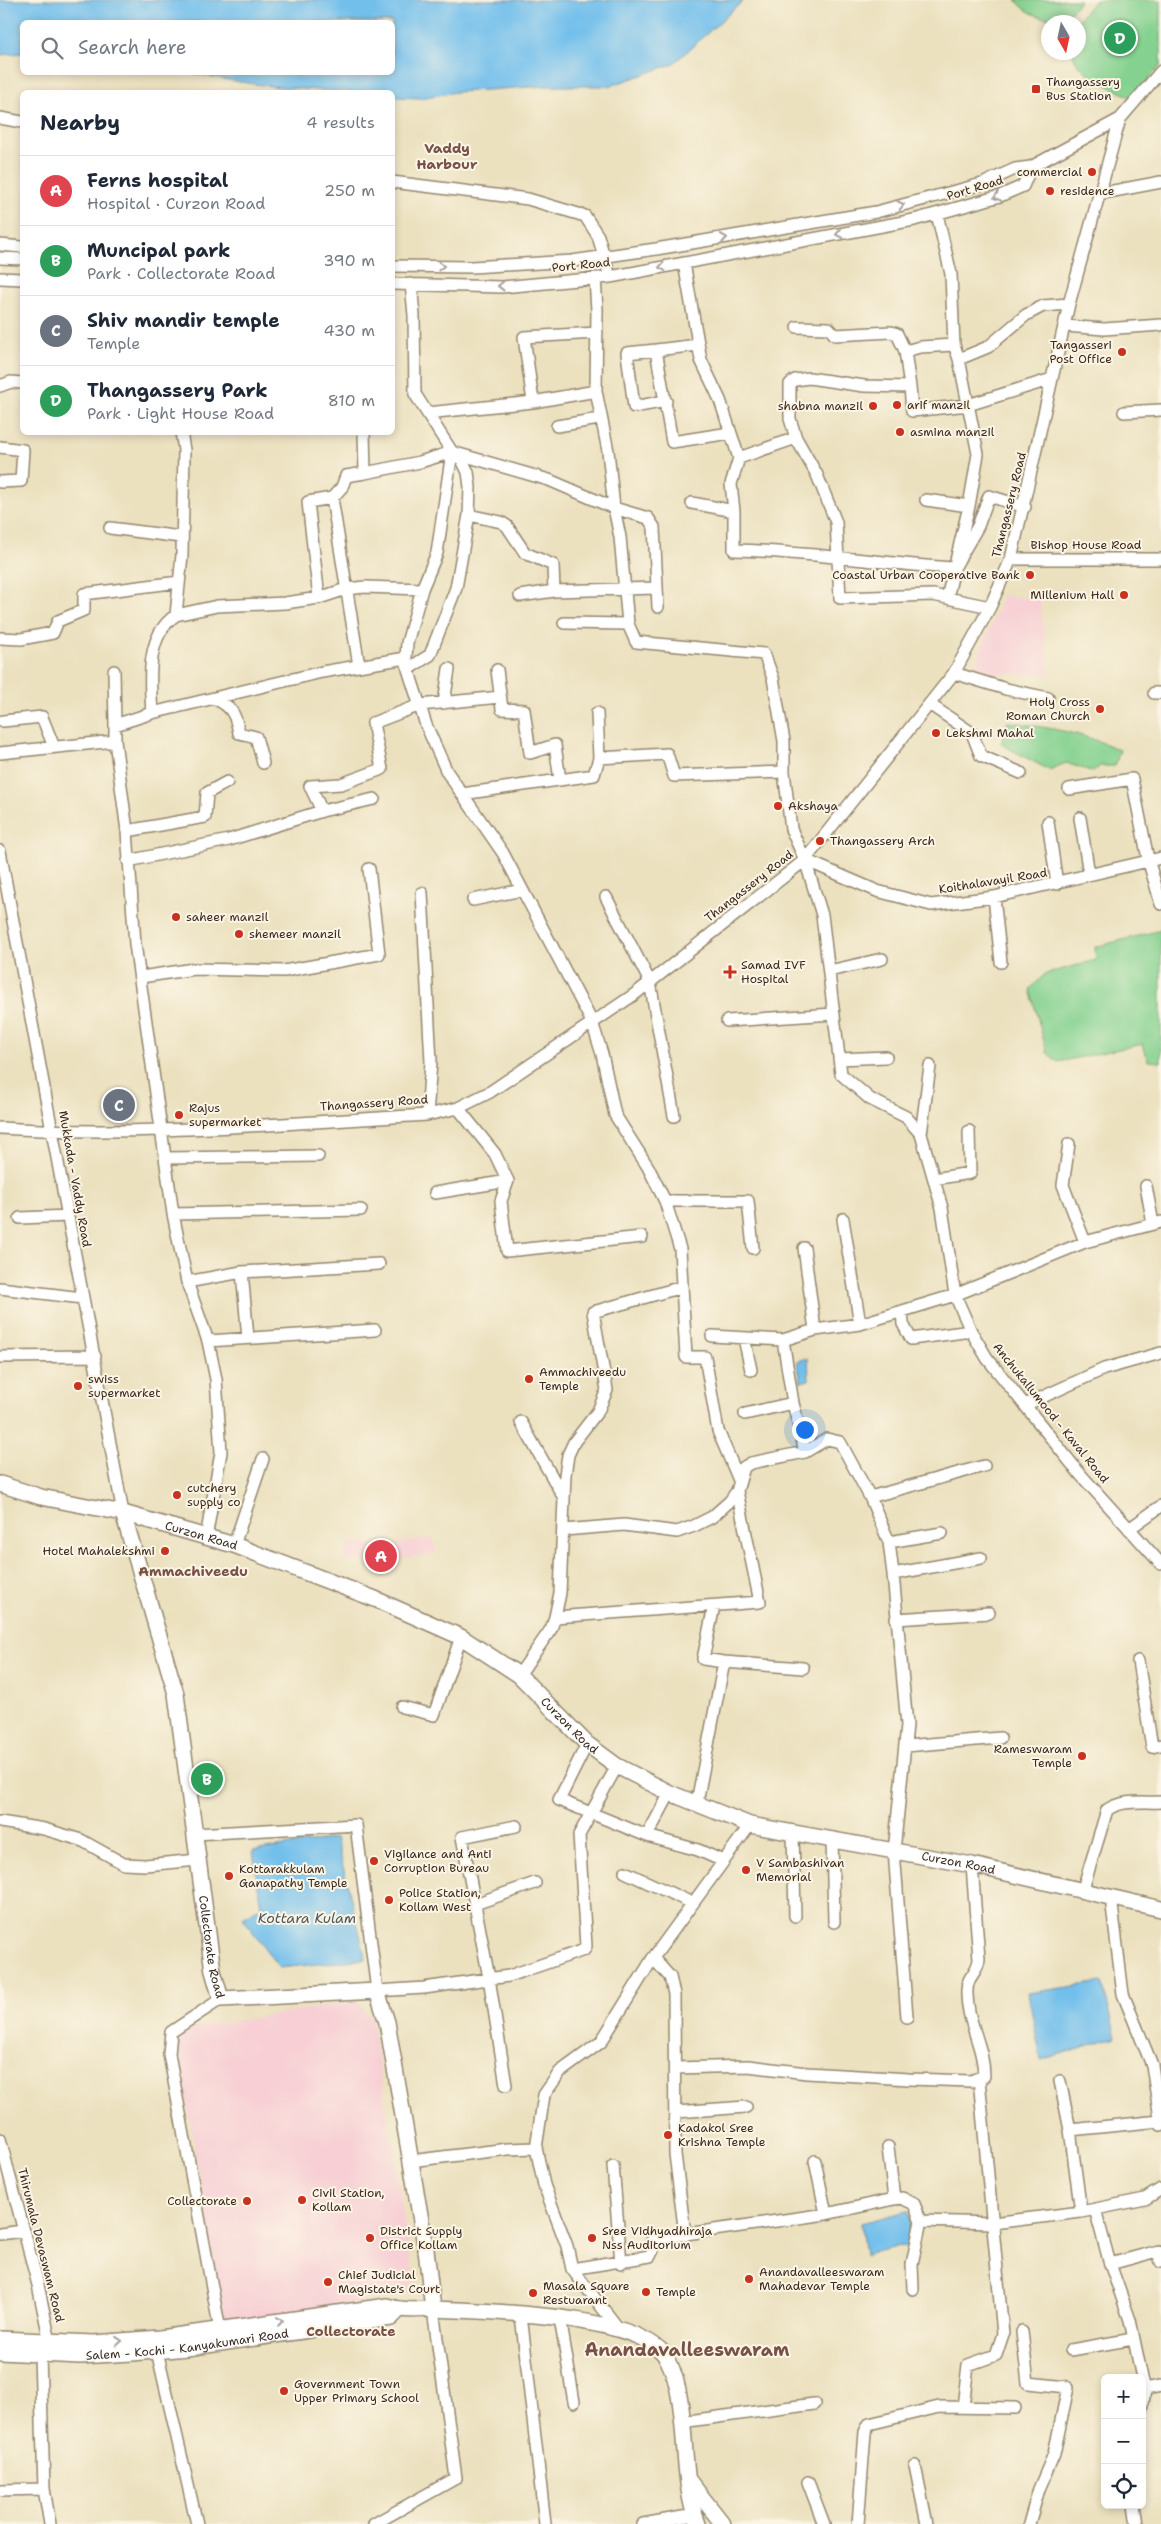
<!DOCTYPE html>
<html lang="en">
<head>
<meta charset="utf-8">
<style>
	body { margin:0; font-family:"Shantell Sans",sans-serif; background:#f6f6f7; color:#1f2937 }
	.controls { position:absolute; right:15px; bottom:15px; display:grid; overflow:hidden; border-radius:8px; box-shadow:0 2px 8px #0003 }
	.controls button { width:45px; height:45px; display:grid; place-items:center; padding:0; border:0; border-bottom:1px solid #e0e1e3; background:#fff; color:#1f2937; font:25px sans-serif }
	.compass { position:absolute; left:1041px; top:15px; width:45px; height:45px; border-radius:50%; background:#fff; box-shadow:0 2px 8px #0003; rotate:171deg }
	.you { position:absolute; left:804px; top:1429px; width:18px; height:18px; margin:-12px; border:4px solid #fff; border-radius:50%; background:#1a73e8; box-shadow:0 0 0 8px #1a73e833 }
	.badge { display:grid; place-items:center; width:32px; height:32px; border-radius:50%; background:#2563eb; color:#fff; font-size:16px; font-weight:700 }
	.pin { position:absolute; translate:-50% -50%; border:2px solid #fff; box-shadow:0 1px 5px #0006 }
	.list { margin:0; padding:0; list-style:none }
	h2 { display:flex; justify-content:space-between; align-items:center; height:65px; margin:0; padding:0 20px; font-size:21px }
	h2 small { font-size:16px; font-weight:400; color:#747a83 }
	.list li { display:grid; grid-template-columns:32px 1fr auto; gap:15px; align-items:center; box-sizing:border-box; height:70px; padding:0 20px; border-top:1px solid #e0e1e3 }
	.list b { display:block; font-size:19px; white-space:nowrap }
	.list p { margin:0; font-size:16px; white-space:nowrap; color:#747a83 }
	.list em { font-size:16px; font-style:normal; color:#747a83 }
	.icon { flex:none; width:28px; height:28px; fill:none; stroke:currentColor; stroke-width:2; stroke-linecap:round; stroke-linejoin:round }
	.map { position:relative; flex:none; width:1161px; height:2524px; overflow:hidden }
	.search { position:absolute; background:#fff; box-shadow:0 2px 8px #0003; left:20px; top:20px; width:375px; height:55px; display:flex; align-items:center; gap:12px; box-sizing:border-box; padding:0 18px; border-radius:8px; color:#747a83; font-size:19px }
	.panel { position:absolute; background:#fff; box-shadow:0 2px 8px #0003; left:20px; top:90px; width:375px; height:345px; border-radius:8px }
	.map>svg:first-child { display:block }
</style>
</head>
<body>
<div class="map">
<svg width="1161" height="2524" viewBox="0 0 1161 2524">
	<rect width="100%" height="100%" fill="#fcf5e5"/>
	<filter id="ink" filterUnits="userSpaceOnUse"><feTurbulence type="fractalNoise" baseFrequency=".02" numOctaves="2"/><feDisplacementMap in="SourceGraphic" scale="10" xChannelSelector="R" yChannelSelector="G"/><feConvolveMatrix kernelMatrix="1 2 1 2 8 2 1 2 1" color-interpolation-filters="sRGB"/></filter>
	<filter id="wash" filterUnits="userSpaceOnUse"><feTurbulence type="fractalNoise" baseFrequency=".0096" numOctaves="4" result="noise"/><feDisplacementMap in="SourceGraphic" scale="20" xChannelSelector="R" yChannelSelector="G"/><feGaussianBlur stdDeviation="1.12" result="paint"/><feColorMatrix in="noise" values="0 0 0 0 0 0 0 0 0 0 0 0 0 0 0 0 0 1.4 0 .05"/><feComposite in="paint" operator="in"/></filter>
	<g filter="url(#wash)">
		<rect width="100%" height="100%" fill="#ebe1bf"/>
		<path fill="#f7cfd4" d="M1003,595L1040,600L1049,674L972,673Z
			M433,1538L437,1554L399,1558L398,1569L375,1570L374,1559L343,1561L349,1541L382,1546Z
			M355,2001L371,2017L416,2293L223,2323L177,2041L194,2028Z"/>
		<path fill="#85d290" stroke="#607e57" d="M1016,0H1080C1065,27 1032,21 1016,0Z
			M1095,0H1161V65L1132,98C1115,89 1075,72 1073,53L1078,52V22H1076Z
			M1008,722C1047,727 1084,733 1120,750L1115,766H1100L1094,772L1066,763L1049,770L1001,744Z
			M1161,930V1062L1148,1061L1143,1044L1058,1062L1047,1053L1030,989L1045,974L1096,960L1095,947Z"/>
		<path fill="#72bfec" stroke="#567485" d="M0,0H744L673,64L610,86H546L456,92L420,98L393,97L392,92C325,92 259,88 193,73L392,72V22H22V53L0,55Z
			M808,1358L809,1380L801,1382L797,1361Z
			M336,1838L366,1959L279,1968L243,1918L261,1907L253,1851Z
			M1102,1982L1116,2037L1041,2060L1028,1993Z
			M908,2211L910,2221L906,2248L900,2246L865,2255L861,2223Z"/>
	</g>
	<g filter="url(#ink)">
		<g fill="none" stroke-linecap="round" stroke-linejoin="round">
			<g stroke="#93866e" stroke-width="14">
				<path id="minor" d="M0,118L22,122
					M392,182L528,199L585,216L598,236L610,277
					M1098,194L1161,182
					M937,214L951,274L954,345L959,359L978,454L969,506L947,598
					M0,245L22,247
					M0,258L22,259
					M684,263L701,360L720,400L739,458L731,484L734,511V550C808,551 880,564 954,568L978,526L989,496L1025,507
					M392,266L472,267L572,261L656,249L876,212L982,184L1015,169L1031,167L1120,119L1161,71
					M0,278L22,279
					M595,278L597,310L596,391L608,451L614,508L620,537L628,624L636,642L764,654L773,678L784,741V772L791,829L805,860L822,915L841,1074L870,1099L906,1117L921,1134L942,1208L955,1295L971,1331L987,1358L1080,1474L1161,1564
					M392,284L502,287L610,277L914,220L1000,196L1023,186L1031,167
					M411,284L414,315L415,394L452,452L549,480L614,508L648,518L654,527L658,607
					M1066,326L1104,329L1161,325
					M797,327L829,328L835,335L891,332L897,334L905,351
					M698,345L656,350L672,442L730,433
					M656,350L627,353L634,407L666,401
					M959,359L988,347L1026,315L1043,306L1069,304
					M0,386L11,382L22,383
					M910,387L912,411L968,405L1052,379
					M596,391L533,402L524,337L597,333
					M1124,412L1161,410
					M427,413L533,402
					M557,426L599,419
					M796,438L817,475L836,522L840,598L933,595L990,607
					M0,447L23,450L21,481L0,482
					M452,452L437,553L422,589L407,643L406,658L408,669L426,725L447,772L503,853L592,1022L602,1054L615,1115L648,1167L665,1201L680,1249L686,1357H705L718,1431L739,1480
					M739,458L796,438L790,419V384L795,380L809,378L864,386L910,387L905,351L920,347L954,345
					M365,473L420,462L452,452
					M332,498L342,487L346,476L365,473L364,432
					M926,500L969,506
					M692,503L734,511
					M469,515L501,522L507,526L525,553L553,565L554,591L657,588
					M110,528L181,537
					M1011,559H1161
					M520,596L554,591
					M319,598L308,502L332,498L359,666
					M176,615L182,555L184,450L181,432
					M564,623L628,624
					M0,638L21,639L53,633L58,621L84,610V594L179,582
					M408,669L430,655L456,588L469,515L470,487L468,472L462,460L453,453
					M497,670L502,709L524,710L530,753L555,745L560,780
					M114,671L115,725
					M954,673L1006,689L1048,698
					M1154,693H1161
					M215,699C232,706 236,716 239,733L256,737L263,763
					M444,703L449,669
					M929,704L972,733L981,756L1021,773
					M152,713C150,681 145,636 176,615L217,606L285,603L319,598L346,589L365,587L422,589
					M3,721L42,717L54,747
					M115,741L127,831L135,944L173,1214L187,1282L208,1341L216,1379L221,1452L206,1538
					M0,753L115,741V725L152,713L322,672L406,658
					M599,758L667,754L674,776L784,772
					M1069,789L1132,779L1148,859L1161,904
					M462,794L594,775L599,758L597,713
					M322,811L310,786L341,784L382,769L373,723L420,705L500,697
					M1080,818L1089,874
					M1048,822L1057,884
					M127,831L205,817L207,793L227,782
					M0,851L123,1513
					M805,860L877,891L931,905L994,897L1161,858
					M128,861L229,840L322,811L374,799
					M422,893L431,1062L427,1115
					M606,897L650,982L674,1116
					M994,897L1001,962
					M473,900L522,890
					M829,971L882,959
					M141,977L194,969L284,971L379,954L369,869
					M727,1021L834,1014
					M839,1059L886,1057
					M458,1108L495,1154L508,1181L501,1201L507,1251L642,1237
					M0,1128C142,1137 285,1123 427,1115L458,1108L490,1092L635,994L805,860L954,673L990,607L1011,559L1069,304L1120,119
					M921,1134L930,1066
					M1069,1144L1063,1185L1085,1242
					M165,1158L318,1156
					M934,1179L970,1173L969,1131
					M1146,1186L1153,1224
					M435,1193L508,1181
					M665,1201H748L753,1248
					M173,1214L361,1210
					M20,1218L68,1216
					M843,1219L860,1324
					M804,1248L815,1330
					M242,1272L248,1338
					M187,1282L242,1272L379,1264
					M0,1288L82,1298
					M902,1311L903,1324L911,1339L971,1331
					M712,1336L783,1340
					M744,1338L751,1370
					M208,1341L375,1330
					M0,1357L95,1356
					M1025,1405L1104,1369L1161,1353
					M745,1414L793,1403
					M521,1422L564,1498
					M805,1452L793,1403L783,1340L815,1330L860,1324L955,1295L1085,1242L1161,1222
					M870,1497L984,1466
					M1129,1529L1161,1506
					M564,1530L624,1525L677,1532L694,1526L712,1517L730,1501L737,1491L744,1467L751,1463L805,1452L827,1439L840,1442L870,1497L889,1542L893,1574L907,1725L894,1851L907,2017
					M889,1542L942,1533
					M234,1545L263,1459
					M893,1574L981,1558
					M714,1606L703,1659L724,1662
					M555,1617L760,1602L737,1491
					M896,1619L989,1613
					M1138,1661L1152,1747L1161,1745
					M519,1675L551,1629L555,1617L560,1593L565,1475L568,1455L574,1442L598,1411L607,1390L593,1312L682,1287
					M402,1707L434,1715L461,1637
					M587,1744L559,1800L647,1836L698,1850L723,1861
					M905,1746L1000,1738
					M697,1802L724,1662L803,1668
					M0,1822L44,1829L81,1840L124,1864L145,1865L198,1860
					M793,1833L795,1916
					M195,1834L356,1825L377,1991L424,1988L509,1976L584,1950L586,1946L579,1835L617,1766
					M647,1836L670,1793
					M832,1839L834,1922
					M625,1872L692,1903
					M1082,1892L1107,1810C1122,1799 1143,1803 1161,1802
					M1111,1898L1123,1994L1152,2065L1161,2125
					M475,1904L535,1883
					M653,1958L670,1977L674,1994L675,2154L685,2235
					M676,2068L748,2066L807,2073L909,2079L971,2081L984,2076C984,2046 966,2021 967,1991C967,1975 978,1973 979,1959L972,1865
					M1060,2081L1070,2130L1081,2212
					M506,2085L489,1978L462,1837L516,1826
					M676,2112L746,2107
					M1070,2130L1160,2121
					M0,2139L38,2285L50,2342L40,2355L44,2489L50,2524
					M888,2147L894,2199
					M410,2161L508,2149L536,2148
					M815,2161L826,2214
					M613,2166L621,2263
					M1095,2209L1110,2264L1130,2320L1142,2378
					M0,2234L23,2231
					M1110,2264L1158,2251L1161,2262
					M572,2269L650,2256L653,2250L652,2241L658,2238L826,2214L894,2199L902,2198L914,2204L921,2221L993,2223L1081,2212L1145,2199L1161,2189
					M913,2289L912,2264L921,2221
					M521,2315L545,2524
					M560,2318L574,2402
					M618,2328L572,2269L567,2246L544,2185L536,2148L544,2095L560,2072L601,2042L653,1958L750,1825
					M1022,2332L1028,2383L1068,2387L1054,2454L1039,2489L1029,2524
					M221,2336L169,2054L171,2032L221,1999
					M1071,2350L1133,2339
					M157,2351L197,2524
					M1142,2378L1145,2389L1142,2410
					M1145,2389L1161,2386
					M963,2407L968,2365L996,2355L1003,2334L979,2079
					M681,2422L814,2404
					M915,2466L927,2524
					M808,2482L824,2524
					M0,2490L44,2489
					M1134,2505L1137,2524
					M374,2524L456,2478L433,2309
					M643,2524L694,2515
					M858,2524L865,2432L869,2424L939,2407L1015,2408"/>
			</g>
			<g stroke="#93866e" stroke-width="18">
				<g id="major">
					<path id="s1" d="M0,1484L41,1497L123,1513L234,1545L375,1599L461,1637L519,1675L587,1744L617,1766L670,1793L750,1825L972,1865L1161,1909"/>
					<path id="s2" d="M123,1513L176,1694L213,1971L221,1999L377,1991L387,2022L426,2250L433,2309"/>
					<path d="M0,2339L94,2343L160,2338L387,2306C404,2312 419,2309 436,2309C485,2312 644,2313 668,2360C691,2406 678,2475 698,2524"/>
					<path id="s3" d="M0,2352L80,2356L132,2353L187,2348L391,2318L399,2310"/>
					<path d="M689,2481L723,2524"/>
				</g>
			</g>
			<use href="#minor" stroke="#fff" stroke-width="11"/>
			<use href="#major" stroke="#fff" stroke-width="15"/>
		</g>
		<defs><path id="oneway-chevron" d="M-2-3.5L2.5 0L-2 3.5" fill="none" stroke-width="1.6" stroke-linecap="round" stroke-linejoin="round" transform="scale(1.25)"/></defs>
		<g stroke="#a79f9a">
			<use href="#oneway-chevron" transform="translate(997 197) rotate(161)"/>
			<use href="#oneway-chevron" transform="translate(901 205) rotate(-14)"/>
			<use href="#oneway-chevron" transform="translate(839 234) rotate(169)"/>
			<use href="#oneway-chevron" transform="translate(724 238) rotate(-9)"/>
			<use href="#oneway-chevron" transform="translate(441 266) rotate(1)"/>
			<use href="#oneway-chevron" transform="translate(662 267) rotate(169)"/>
			<use href="#oneway-chevron" transform="translate(501 286) rotate(179)"/>
			<use href="#oneway-chevron" transform="translate(280 2321) rotate(-8)"/>
			<use href="#oneway-chevron" transform="translate(119 2341) rotate(-5)"/>
		</g>
	</g>
	<g fill="#c8321e" stroke="#fcf5e5" stroke-width="2">
		<rect x="1031" y="84" width="10" height="10" rx="2.5"/>
		<circle cx="1092" cy="172" r="5"/>
		<circle cx="1050" cy="191" r="5"/>
		<circle cx="1122" cy="352" r="5"/>
		<circle cx="897" cy="405" r="5"/>
		<circle cx="873" cy="406" r="5"/>
		<circle cx="900" cy="432" r="5"/>
		<circle cx="1030" cy="575" r="5"/>
		<circle cx="1124" cy="595" r="5"/>
		<circle cx="1100" cy="709" r="5"/>
		<circle cx="936" cy="733" r="5"/>
		<circle cx="778" cy="806" r="5"/>
		<circle cx="820" cy="841" r="5"/>
		<circle cx="176" cy="917" r="5"/>
		<circle cx="239" cy="934" r="5"/>
		<path d="M727.5 964.5h5v5h5v5h-5v5h-5v-5h-5v-5h5z"/>
		<circle cx="179" cy="1115" r="5"/>
		<circle cx="529" cy="1379" r="5"/>
		<circle cx="78" cy="1386" r="5"/>
		<circle cx="177" cy="1495" r="5"/>
		<circle cx="165" cy="1551" r="5"/>
		<circle cx="1082" cy="1756" r="5"/>
		<circle cx="374" cy="1861" r="5"/>
		<circle cx="746" cy="1870" r="5"/>
		<circle cx="229" cy="1876" r="5"/>
		<circle cx="389" cy="1900" r="5"/>
		<circle cx="668" cy="2135" r="5"/>
		<circle cx="302" cy="2200" r="5"/>
		<circle cx="247" cy="2201" r="5"/>
		<circle cx="370" cy="2238" r="5"/>
		<circle cx="592" cy="2238" r="5"/>
		<circle cx="749" cy="2279" r="5"/>
		<circle cx="328" cy="2282" r="5"/>
		<circle cx="646" cy="2292" r="5"/>
		<circle cx="533" cy="2293" r="5"/>
		<circle cx="284" cy="2391" r="5"/>
	</g>
	<g text-anchor="middle" stroke-width="4" stroke-linejoin="round" paint-order="stroke">
		<g font-size="12" fill="#3b2a1e" stroke="#fcf5e5" text-anchor="start">
			<text x="1046" y="86">Thangassery<tspan x="1046" dy="14">Bus Station</tspan></text>
			<text x="1082" y="176" text-anchor="end">commercial</text>
			<text x="1060" y="195">residence</text>
			<text x="1112" y="349" text-anchor="end">Tangasseri<tspan x="1112" dy="14">Post Office</tspan></text>
			<text x="907" y="409">arif manzil</text>
			<text x="863" y="410" text-anchor="end">shabna manzil</text>
			<text x="910" y="436">asmina manzil</text>
			<text x="1020" y="579" text-anchor="end">Coastal Urban Cooperative Bank</text>
			<text x="1114" y="599" text-anchor="end">Millenium Hall</text>
			<text x="1090" y="706" text-anchor="end">Holy Cross<tspan x="1090" dy="14">Roman Church</tspan></text>
			<text x="946" y="737">Lekshmi Mahal</text>
			<text x="788" y="810">Akshaya</text>
			<text x="830" y="845">Thangassery Arch</text>
			<text x="186" y="921">saheer manzil</text>
			<text x="249" y="938">shemeer manzil</text>
			<text x="741" y="969">Samad IVF<tspan x="741" dy="14">Hospital</tspan></text>
			<text x="189" y="1112">Rajus<tspan x="189" dy="14">supermarket</tspan></text>
			<text x="539" y="1376">Ammachiveedu<tspan x="539" dy="14">Temple</tspan></text>
			<text x="88" y="1383">swiss<tspan x="88" dy="14">supermarket</tspan></text>
			<text x="187" y="1492">cutchery<tspan x="187" dy="14">supply co</tspan></text>
			<text x="155" y="1555" text-anchor="end">Hotel Mahalekshmi</text>
			<text x="1072" y="1753" text-anchor="end">Rameswaram<tspan x="1072" dy="14">Temple</tspan></text>
			<text x="384" y="1858">Vigilance and Anti<tspan x="384" dy="14">Corruption Bureau</tspan></text>
			<text x="756" y="1867">V Sambashivan<tspan x="756" dy="14">Memorial</tspan></text>
			<text x="239" y="1873">Kottarakkulam<tspan x="239" dy="14">Ganapathy Temple</tspan></text>
			<text x="399" y="1897">Police Station,<tspan x="399" dy="14">Kollam West</tspan></text>
			<text x="678" y="2132">Kadakol Sree<tspan x="678" dy="14">Krishna Temple</tspan></text>
			<text x="312" y="2197">Civil Station,<tspan x="312" dy="14">Kollam</tspan></text>
			<text x="237" y="2205" text-anchor="end">Collectorate</text>
			<text x="380" y="2235">District Supply<tspan x="380" dy="14">Office Kollam</tspan></text>
			<text x="602" y="2235">Sree Vidhyadhiraja<tspan x="602" dy="14">Nss Auditorium</tspan></text>
			<text x="759" y="2276">Anandavalleeswaram<tspan x="759" dy="14">Mahadevar Temple</tspan></text>
			<text x="338" y="2279">Chief Judicial<tspan x="338" dy="14">Magistate's Court</tspan></text>
			<text x="543" y="2290">Masala Square<tspan x="543" dy="14">Restuarant</tspan></text>
			<text x="656" y="2296">Temple</text>
			<text x="294" y="2388">Government Town<tspan x="294" dy="14">Upper Primary School</tspan></text>
		</g>
		<g font-size="12" fill="#3b2a1e" stroke="#fcf5e5">
			<text transform="translate(975 188) rotate(-17)" y="4">Port Road</text>
			<text transform="translate(581 265) rotate(-6)" y="4">Port Road</text>
			<text transform="translate(1009 505) rotate(-76)" y="4">Thangassery Road</text>
			<text x="1086" y="549">Bishop House Road</text>
			<text transform="translate(993 881) rotate(-9)" y="4">Koithalavayil Road</text>
			<text transform="translate(749 886) rotate(-38)" y="4">Thangassery Road</text>
			<text transform="translate(374 1103) rotate(-4)" y="4">Thangassery Road</text>
			<text transform="translate(75 1179) rotate(80)" y="4">Mukkada - Vaddy Road</text>
			<text transform="translate(1051 1413) rotate(51)" y="4">Anchukallumood - Kaval Road</text>
			<text dy="4" stroke="none"><textPath href="#s1" startOffset="208">Curzon Road</textPath></text>
			<text dy="4" stroke="none"><textPath href="#s1" startOffset="628">Curzon Road</textPath></text>
			<text dy="4" stroke="none"><textPath href="#s1" startOffset="1048">Curzon Road</textPath></text>
			<text dy="4" stroke="none"><textPath href="#s2" startOffset="444">Collectorate Road</textPath></text>
			<text transform="translate(41 2245) rotate(76)" y="4">Thirumala Devaswam Road</text>
			<text dy="4" stroke="none"><textPath href="#s3" startOffset="188">Salem - Kochi - Kanyakumari Road</textPath></text>
		</g>
		<g font-size="14" font-weight="bold" fill="#795247" stroke="#fcf5e5">
			<text x="447" y="153">Vaddy<tspan x="447" dy="16">Harbour</tspan></text>
			<text x="193" y="1576">Ammachiveedu</text>
			<text x="351" y="2336">Collectorate</text>
		</g>
		<g font-size="14" font-style="italic" fill="#4c575c" stroke="#fcf5e5">
			<text x="307" y="1923">Kottara Kulam</text>
		</g>
		<g font-size="18" font-weight="bold" fill="#795247" stroke="#fcf5e5">
			<text x="687" y="2356">Anandavalleeswaram</text>
		</g>
	</g>
</svg>
<div class="controls">
<button>+</button>
<button>−</button>
<button><svg class="icon" aria-label="locate" viewBox="0 0 24 24"><circle cx="12" cy="12" r="6"/><path d="M12 2v4M12 18v4M2 12h4M18 12h4"/></svg></button>
</div>
<svg class="compass" viewBox="-18 -18 36 36"><path d="M0-13l5 13h-10z" fill="#e53935"/><path d="M0 13l5-13h-10z" fill="#747a83"/></svg>
<div class="you"></div>
<div class="pin badge" style="left:381px;top:1556px;background:#e0444e">A</div>
<div class="pin badge" style="left:207px;top:1779px;background:#2e9e5b">B</div>
<div class="pin badge" style="left:119px;top:1105px;background:#6b7280">C</div>
<div class="pin badge" style="left:1120px;top:38px;background:#2e9e5b">D</div>
<div class="search"><svg class="icon" aria-label="search" viewBox="0 0 24 24"><circle cx="10" cy="10" r="6"/><path d="M15 15l6 6"/></svg>Search here</div>
<section class="panel">
<h2>Nearby<small>4 results</small></h2>
<ul class="list">
<li><span class="badge" style="background:#e0444e">A</span><div><b>Ferns hospital</b><p>Hospital · Curzon Road</p></div><em>250 m</em></li>
<li><span class="badge" style="background:#2e9e5b">B</span><div><b>Muncipal park</b><p>Park · Collectorate Road</p></div><em>390 m</em></li>
<li><span class="badge" style="background:#6b7280">C</span><div><b>Shiv mandir temple</b><p>Temple</p></div><em>430 m</em></li>
<li><span class="badge" style="background:#2e9e5b">D</span><div><b>Thangassery Park</b><p>Park · Light House Road</p></div><em>810 m</em></li>
</ul>
</section>
</div>
</body>
</html>
